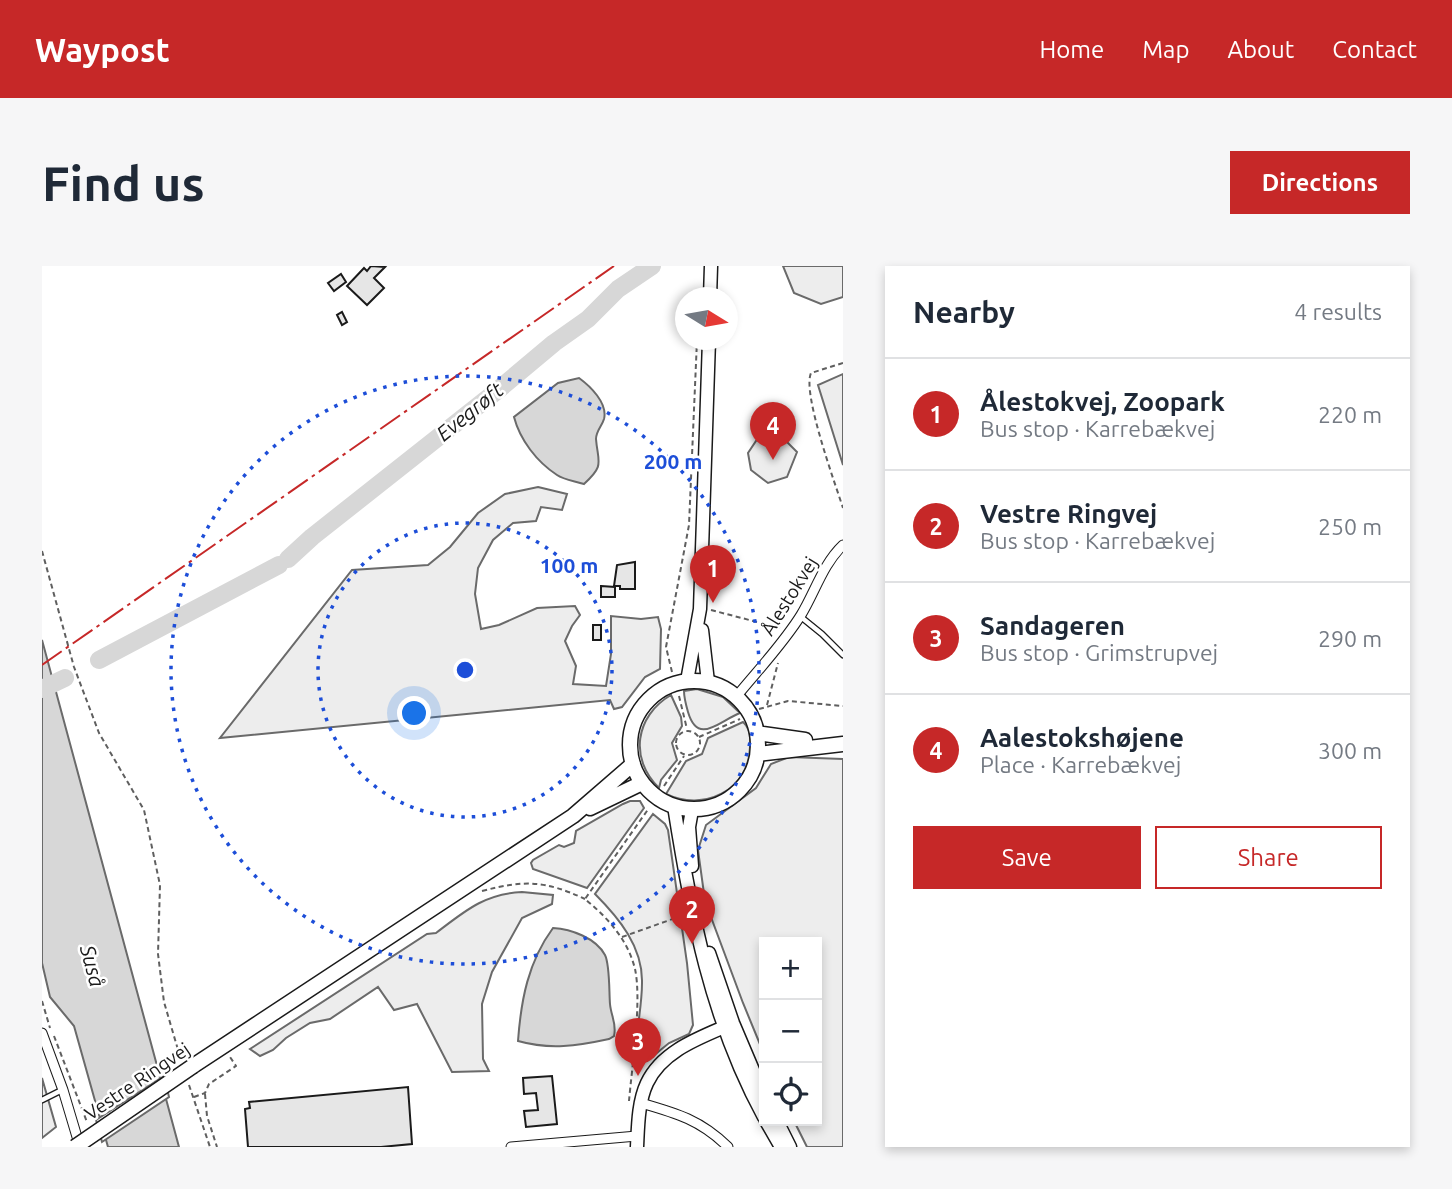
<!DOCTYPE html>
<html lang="en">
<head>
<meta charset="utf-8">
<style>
	body { margin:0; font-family:Ubuntu,sans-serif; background:#f6f6f7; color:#1f2937 }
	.controls { position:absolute; right:21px; bottom:21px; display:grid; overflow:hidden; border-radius:0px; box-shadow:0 4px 10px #0003 }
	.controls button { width:63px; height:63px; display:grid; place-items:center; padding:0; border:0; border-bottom:2px solid #e0e1e3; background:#fff; color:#1f2937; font:35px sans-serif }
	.compass { position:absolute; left:633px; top:21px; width:63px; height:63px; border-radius:50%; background:#fff; box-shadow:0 4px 10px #0003; rotate:101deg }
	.you { position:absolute; left:373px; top:448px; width:24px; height:24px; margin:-18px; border:5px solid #fff; border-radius:50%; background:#1a73e8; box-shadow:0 0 0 10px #1a73e833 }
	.badge { display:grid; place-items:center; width:46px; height:46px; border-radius:50%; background:#c62828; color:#fff; font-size:23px; font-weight:700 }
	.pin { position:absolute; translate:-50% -58px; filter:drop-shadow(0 2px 4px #0008) }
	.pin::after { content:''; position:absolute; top:37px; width:24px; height:21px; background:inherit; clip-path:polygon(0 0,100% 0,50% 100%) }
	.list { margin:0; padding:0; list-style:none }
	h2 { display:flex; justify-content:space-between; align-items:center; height:91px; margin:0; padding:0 28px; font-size:30px }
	h2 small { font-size:23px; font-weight:400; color:#747a83 }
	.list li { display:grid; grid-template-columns:46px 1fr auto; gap:21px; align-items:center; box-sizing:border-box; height:112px; padding:0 28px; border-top:2px solid #e0e1e3 }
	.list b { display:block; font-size:26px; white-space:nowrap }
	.list p { margin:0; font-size:23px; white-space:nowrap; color:#747a83 }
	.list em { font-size:23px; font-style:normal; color:#747a83 }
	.actions { display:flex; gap:14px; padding:21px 28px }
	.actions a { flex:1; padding:16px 0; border:2px solid #c62828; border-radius:0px; text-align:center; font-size:24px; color:#c62828 }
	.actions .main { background:#c62828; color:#fff }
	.icon { flex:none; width:38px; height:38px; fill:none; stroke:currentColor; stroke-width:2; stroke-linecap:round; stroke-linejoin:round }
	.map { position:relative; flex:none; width:801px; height:881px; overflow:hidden; border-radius:0px }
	header { display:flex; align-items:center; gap:42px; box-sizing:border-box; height:98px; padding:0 35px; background:#c62828; color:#fff }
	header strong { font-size:33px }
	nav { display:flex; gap:38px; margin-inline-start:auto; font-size:24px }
	.intro { display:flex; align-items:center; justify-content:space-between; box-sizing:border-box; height:168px; padding:0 42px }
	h1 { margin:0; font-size:49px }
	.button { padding:18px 32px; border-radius:0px; background:#c62828; color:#fff; font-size:24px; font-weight:700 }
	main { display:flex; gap:42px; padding:0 42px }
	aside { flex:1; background:#fff; border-radius:0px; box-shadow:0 4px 10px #0003 }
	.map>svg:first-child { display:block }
</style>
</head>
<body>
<header>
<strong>Waypost</strong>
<nav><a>Home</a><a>Map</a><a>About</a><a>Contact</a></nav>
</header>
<div class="intro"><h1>Find us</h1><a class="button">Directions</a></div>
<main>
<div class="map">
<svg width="801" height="881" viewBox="0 0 801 881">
	<rect width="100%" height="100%" fill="#fff"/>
	<path fill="#ededed" stroke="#6a6a6a" stroke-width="2" d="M741,0H801V31L779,38L752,27Z
		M801,108V199L776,119Z
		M736,167L755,186L745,211L726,217L709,204L706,187L718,169Z
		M496,221L525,228L520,244L499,241L494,255L471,257L451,274L436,302L433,328L439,363L457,359L495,342L533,340L538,349L530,360L523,375L534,400L531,418L564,420L569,388V350L599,353L616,351L619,363L618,403L603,411L580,441L572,443L568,434L178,472L310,304L386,299L408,281L436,247L463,228Z
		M655,423L681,431L698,447C677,455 656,480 646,446C644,439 642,432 642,425Z
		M629,429L639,451L640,460L630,477L635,494L619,514L617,522C587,493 593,450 629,429Z
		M701,456C708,462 709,472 708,481C707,525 661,546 624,528L644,495L660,488L666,472Z
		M747,491L801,493V881H765L752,855H775V676H722V788L701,737L663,635L656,584L664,559L714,522L729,498Z
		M588,535H598L602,542L545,622L491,603L489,597L491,594L517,579L522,581L532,577L534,565L581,538Z
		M611,548L623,558L626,564L645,697L651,759L647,768L627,777L605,795L594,794C593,768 600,743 600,717C601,681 577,652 553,628Z
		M480,626L511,629L510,638L480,652L450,706L440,738L441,793L447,805L410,806L375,738L352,744L336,721L288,753L268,757L244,772L231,784L218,790L208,783L385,668L394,667C423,645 442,628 480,626Z
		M0,812L14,861L0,872Z"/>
	<path fill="#d7d7d7" stroke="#6a6a6a" stroke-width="2" d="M537,112C548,120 566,137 562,153C560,160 554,165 554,173C556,197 563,199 542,218C533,215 522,214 515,209C495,196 478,174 472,151L516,117Z
		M0,374L137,881H66L32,760L8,731L0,697Z
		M511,662C529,663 554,672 563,689C568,699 567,727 568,738C569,750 575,758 572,770L567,773C535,780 508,784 476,775C479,734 486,696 511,662Z"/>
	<path fill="#fff" stroke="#6a6a6a" stroke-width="2" d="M122,810L127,831L60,876L54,854Z"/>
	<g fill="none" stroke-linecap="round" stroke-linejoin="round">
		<path stroke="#d7d7d7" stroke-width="18" d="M246,293L270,271L456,124L512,77L546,53L576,23L610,0
			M57,394L237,299
			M0,423L23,412"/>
	</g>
	<path fill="#e6e6e6" stroke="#1a1a1a" stroke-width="2" d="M329,0L343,1L332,12L342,22L325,39L305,20L322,2L325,5Z
		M299,8L304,16L292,25L286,17Z
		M300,46L305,56L300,59L295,49Z
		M593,296V323H578V320H572L575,299Z
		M559,320L573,321V331H559Z
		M551,359H559V374H551Z
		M510,810L515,858L484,861L482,845L496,844L494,827L482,828L481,812Z
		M366,821L370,878L339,881H206L203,843L208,842L207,836Z"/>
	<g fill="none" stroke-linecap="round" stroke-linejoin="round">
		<g stroke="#1a1a1a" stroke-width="7">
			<path id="lane" d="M759,351L780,368L801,389
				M0,834L20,824"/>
		</g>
		<g stroke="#1a1a1a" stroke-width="11">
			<path id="street" d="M694,431C716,404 741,378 759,349C773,326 781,298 801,279
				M0,767L21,824L38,881
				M599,837C634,847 659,854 686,881
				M469,881L595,870"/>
		</g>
		<g stroke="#1a1a1a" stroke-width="15">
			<path id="secondary" d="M668,32L669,0
				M660,364L666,416
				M645,415L658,343L667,74
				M632,540C649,648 669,754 722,851
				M650,544L647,561L650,600
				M667,687L691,757L722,830
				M724,855L739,881
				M735,855L748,881
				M595,881C596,861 596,836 605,817C620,785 657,772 687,759"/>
		</g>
		<g stroke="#1a1a1a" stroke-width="17">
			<path id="primary" d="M588 479a64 64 0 1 1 128 0a64 64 0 1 1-128 0Z
				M715,467L763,474
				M716,488L801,478
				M548,542L600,517
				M151,800L531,550L591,498"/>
		</g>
		<path stroke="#5f5f5f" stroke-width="2" stroke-dasharray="5 3.5" stroke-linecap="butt" d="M801,97L769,107C760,127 793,217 801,242
			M0,285L32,401L57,467L102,544L118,619L116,688L122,736L139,794
			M669,344L738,362
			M630,406L624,381L647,259L655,74
			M637,430L645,463
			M725,439L736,397
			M717,443L746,435L801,440
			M634 477a12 12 0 1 1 24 0a12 12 0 1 1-24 0Z
			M657,471L698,453
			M622,520L642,490
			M440,625C483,614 502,614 543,633
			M580,671L639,650L641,658
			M0,735L8,762
			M12,770L45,856
			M147,819L168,881
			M163,828L165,850L175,881
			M152,831L163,827L167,818L194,800L188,791
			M587,835C590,800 600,735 593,703C586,674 566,652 543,633L607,542"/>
		<use href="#lane" stroke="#fff" stroke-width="4.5"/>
		<use href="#street" stroke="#fff" stroke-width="9"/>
		<use href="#secondary" stroke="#fff" stroke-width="12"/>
		<use href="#primary" stroke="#fff" stroke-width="14"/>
		<g stroke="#1a1a1a" stroke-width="17" stroke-linecap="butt">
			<path id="primary-bridge" d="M33,881L151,800"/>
		</g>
		<use href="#primary-bridge" stroke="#fff" stroke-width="14"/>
		<path stroke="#c62828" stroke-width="2" stroke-dasharray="24 5 3.5 5" stroke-linecap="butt" d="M0,399L572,0"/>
	</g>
	<g fill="none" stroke="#1d4ed8" stroke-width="3.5" stroke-dasharray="3.5 7">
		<circle cx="423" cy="404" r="147"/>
		<circle cx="423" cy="404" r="294"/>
	</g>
	<g text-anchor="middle" stroke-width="5" stroke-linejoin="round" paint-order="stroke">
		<g font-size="19" fill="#1a1a1a" stroke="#fff">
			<text transform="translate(747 330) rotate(-58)" y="7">Ålestokvej</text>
			<text transform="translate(95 815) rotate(-34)" y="7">Vestre Ringvej</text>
		</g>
		<g font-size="21" font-style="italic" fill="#1a1a1a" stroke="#fff">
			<text transform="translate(428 146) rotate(-39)" y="7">Evegrøft</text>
			<text transform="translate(50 700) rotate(75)" y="7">Suså</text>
		</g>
	</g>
	<circle cx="423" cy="404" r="10" fill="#1d4ed8" stroke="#fff" stroke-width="3.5"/>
	<g font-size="21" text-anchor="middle" font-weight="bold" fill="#1d4ed8" stroke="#fff" stroke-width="5" stroke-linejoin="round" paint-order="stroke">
		<text x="631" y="203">200 m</text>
		<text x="527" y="307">100 m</text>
	</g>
</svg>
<div class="controls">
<button>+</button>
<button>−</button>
<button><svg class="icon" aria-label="locate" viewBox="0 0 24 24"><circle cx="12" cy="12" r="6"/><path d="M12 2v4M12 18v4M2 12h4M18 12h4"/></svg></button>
</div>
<svg class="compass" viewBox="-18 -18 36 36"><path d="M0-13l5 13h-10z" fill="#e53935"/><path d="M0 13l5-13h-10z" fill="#747a83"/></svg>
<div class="you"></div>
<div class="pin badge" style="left:671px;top:337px">1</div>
<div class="pin badge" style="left:650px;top:678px">2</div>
<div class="pin badge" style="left:596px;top:810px">3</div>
<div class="pin badge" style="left:731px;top:194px">4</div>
</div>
<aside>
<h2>Nearby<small>4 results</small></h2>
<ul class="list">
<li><span class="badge">1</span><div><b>Ålestokvej, Zoopark</b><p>Bus stop · Karrebækvej</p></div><em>220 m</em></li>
<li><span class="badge">2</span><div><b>Vestre Ringvej</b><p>Bus stop · Karrebækvej</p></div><em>250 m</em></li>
<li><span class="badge">3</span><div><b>Sandageren</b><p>Bus stop · Grimstrupvej</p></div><em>290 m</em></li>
<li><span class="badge">4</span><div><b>Aalestokshøjene</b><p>Place · Karrebækvej</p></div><em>300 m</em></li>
</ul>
<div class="actions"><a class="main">Save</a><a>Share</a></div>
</aside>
</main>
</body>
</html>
